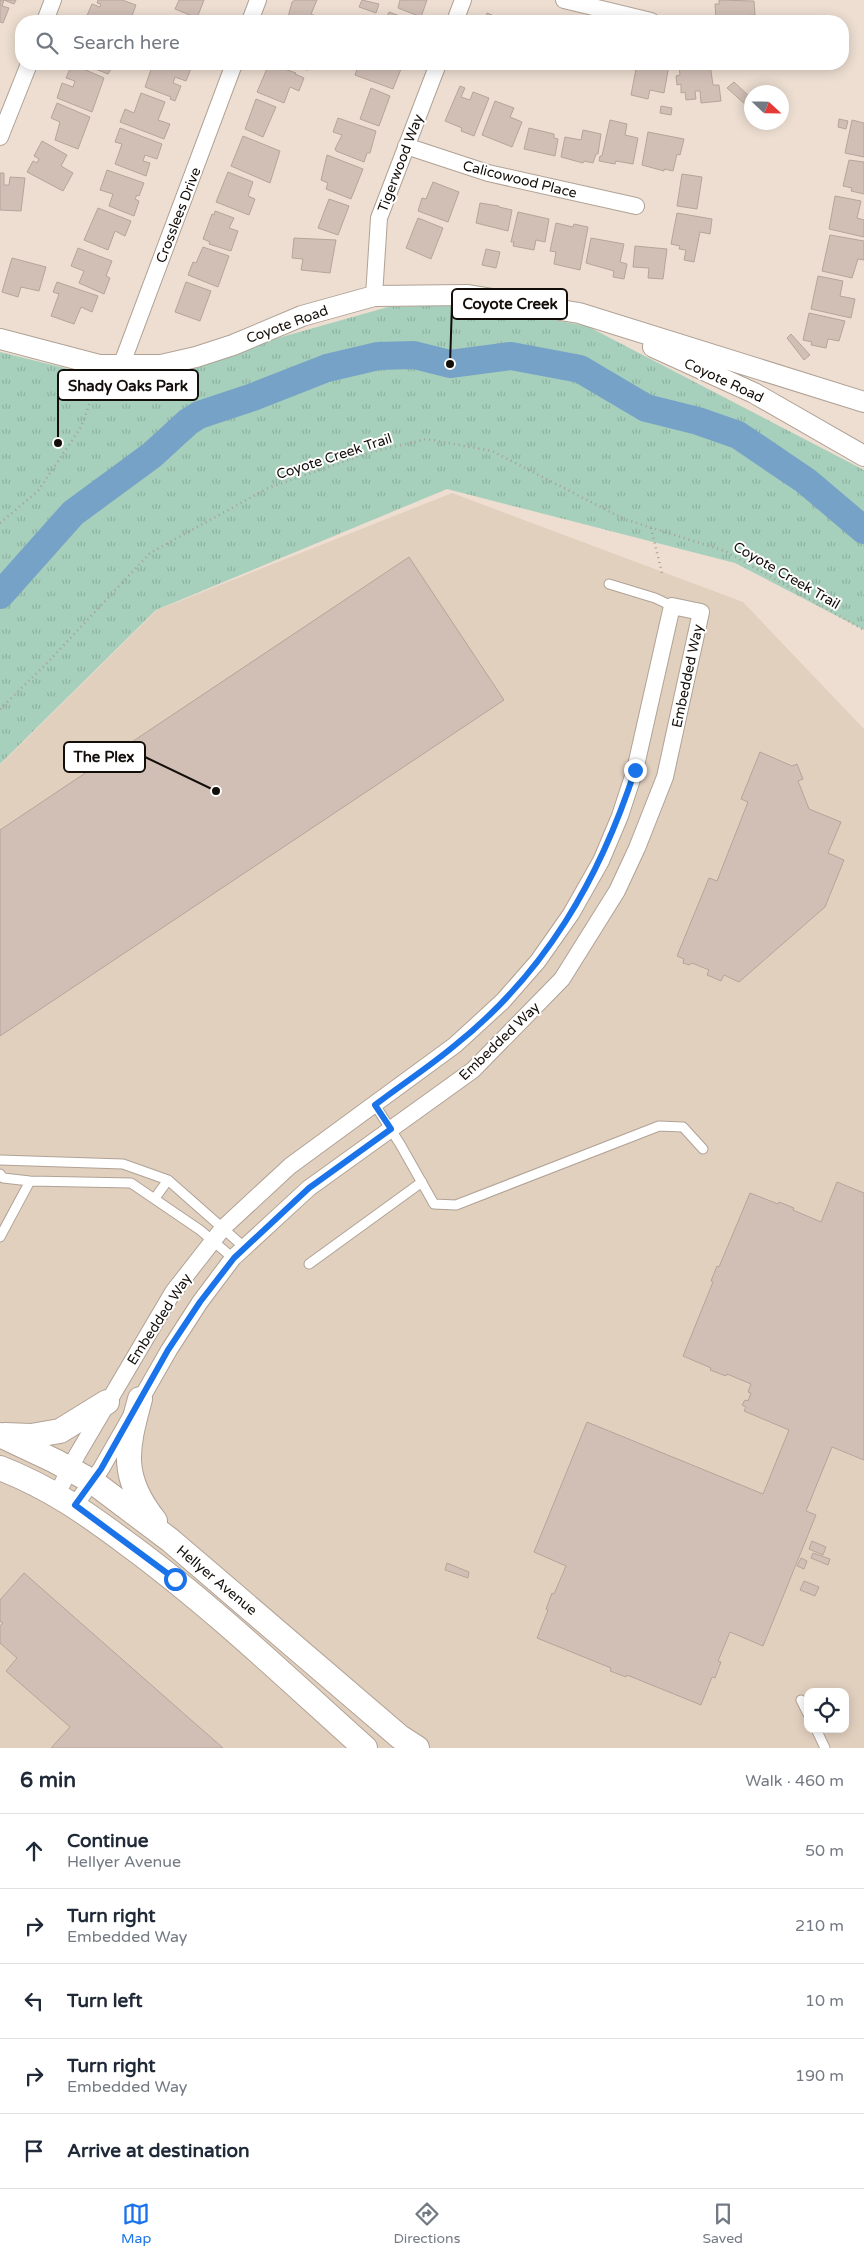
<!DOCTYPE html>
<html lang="en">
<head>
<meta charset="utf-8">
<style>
	body { margin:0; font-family:"Varela Round",sans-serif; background:#f6f6f7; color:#1f2937 }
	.controls { position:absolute; right:15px; bottom:15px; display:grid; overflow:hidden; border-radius:10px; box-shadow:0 2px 12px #0003 }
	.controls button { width:45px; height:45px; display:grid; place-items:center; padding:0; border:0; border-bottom:1px solid #e0e1e3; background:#fff; color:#1f2937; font:25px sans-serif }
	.compass { position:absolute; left:744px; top:85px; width:45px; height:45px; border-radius:50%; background:#fff; box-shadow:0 2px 12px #0003; rotate:112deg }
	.stop { position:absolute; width:15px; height:15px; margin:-11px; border:4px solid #1a73e8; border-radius:50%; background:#fff }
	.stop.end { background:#1a73e8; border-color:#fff; box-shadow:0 1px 5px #0008 }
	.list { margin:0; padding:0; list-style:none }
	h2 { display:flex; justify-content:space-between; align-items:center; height:65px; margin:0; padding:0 20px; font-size:21px }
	h2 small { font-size:16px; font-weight:400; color:#747a83 }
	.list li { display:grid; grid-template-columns:32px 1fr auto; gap:15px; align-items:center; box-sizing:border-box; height:75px; padding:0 20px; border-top:1px solid #e0e1e3 }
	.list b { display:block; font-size:19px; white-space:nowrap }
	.list p { margin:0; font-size:16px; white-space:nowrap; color:#747a83 }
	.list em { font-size:16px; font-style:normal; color:#747a83 }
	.icon { flex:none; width:28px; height:28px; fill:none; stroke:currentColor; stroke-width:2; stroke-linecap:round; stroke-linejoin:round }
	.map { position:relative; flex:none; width:864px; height:1748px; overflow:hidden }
	.search { position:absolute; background:#fff; box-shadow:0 2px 12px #0003; left:15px; right:15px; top:15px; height:55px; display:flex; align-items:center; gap:12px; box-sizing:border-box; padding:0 18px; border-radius:20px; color:#747a83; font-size:19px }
	.sheet { height:440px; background:#fff }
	nav { display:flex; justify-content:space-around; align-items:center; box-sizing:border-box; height:70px; border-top:1px solid #e0e1e3; background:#fff; font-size:14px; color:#747a83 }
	nav a { display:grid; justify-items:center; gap:2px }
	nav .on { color:#1a73e8 }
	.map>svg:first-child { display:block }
</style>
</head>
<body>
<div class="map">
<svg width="864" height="1748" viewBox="0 0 864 1748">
	<defs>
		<pattern id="grass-tufts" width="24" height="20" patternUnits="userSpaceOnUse" patternTransform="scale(1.25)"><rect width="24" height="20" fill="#a6d0bc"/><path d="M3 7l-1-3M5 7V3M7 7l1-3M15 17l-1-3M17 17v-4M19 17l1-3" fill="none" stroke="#8eb1a0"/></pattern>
	</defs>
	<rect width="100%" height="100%" fill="#edded1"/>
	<path fill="#e2d0bf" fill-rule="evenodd" d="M452,493L743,602L864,729V1748H0V765L157,610ZM808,1692H845V1729H808Z"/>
	<path fill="url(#grass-tufts)" d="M470,305L587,326L864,470V630L735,563L447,489L156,610L0,764V352L89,374L129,380L388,307Z"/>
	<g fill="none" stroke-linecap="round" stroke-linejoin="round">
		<path stroke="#77a2c8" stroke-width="28" d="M0,595L73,513L152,455L188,422L199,415L253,397L327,368L378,356L414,355L450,364L511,356L580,369L646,408L698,421L738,435L806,481L864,530"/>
	</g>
	<path fill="#d1bfb6" stroke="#b6a49b" d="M0,0H16L14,4L4,0L2,6L9,8L3,23L0,22Z
		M98,0H122L136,5L130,21L85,20L92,4L100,7L101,4L97,3Z
		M179,0H204L197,18L175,9Z
		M295,0H317L311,14L326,21H287L292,2Z
		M362,0L379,4L376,13L359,7Z
		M400,0H427L421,17L398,8Z
		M719,0L754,1L755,15L716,18L715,4H719Z
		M389,12L413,21H385Z
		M487,13L504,20L505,16L517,21H484Z
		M72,64L104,78L92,112L57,98L62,83L73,87L75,81L66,78Z
		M83,64H114L108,74Z
		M153,64H183L192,66L186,81L175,77L173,83L181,86L175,101L170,99L171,97L145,87Z
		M269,64L296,73L295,74L304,78L299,91L290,87L284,103L257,92Z
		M291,64H314L313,68L307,70Z
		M359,64L373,68L375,64H403L393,89L355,75Z
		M637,64L669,65L664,93L650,90L648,99L631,95Z
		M710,64L713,85H719L721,101L701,103L700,91H695L696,99L686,100L685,92L681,93V84L677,85L676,76L680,75L679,66Z
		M734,82L752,99L747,106L727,88Z
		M460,86L465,88L461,97L470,100L473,92L489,98L474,136L461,131L462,128L445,121Z
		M371,88L390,96L379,126L360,119Z
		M141,93L165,102L158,120L170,124L164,139L120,122L125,109L134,113Z
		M256,99L276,107L263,137L245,129Z
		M495,101L514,108L510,117L522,122L512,147L482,135Z
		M57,103L90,117L78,149L55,140L60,122L51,118Z
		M661,106L672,108L671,115L660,113Z
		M338,118L376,131L370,153H367L364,162L336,151L335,149L342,135L333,132Z
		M839,119L848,121L846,129L838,127Z
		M610,120L627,124L625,135L638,138L633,164L616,161L615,164L599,161L600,156H602Z
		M852,120L864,123V157L845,153Z
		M120,128L162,144L157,159L145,155L143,161L150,163L146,176L115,164L122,144L115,142Z
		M529,128L554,134V138L558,139L555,156L524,149Z
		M583,130L601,134L598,154H596L593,163L584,161L583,163L561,157L565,137L581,140Z
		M648,132L684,139L680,155L677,154L673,171L664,169V171L642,165Z
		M243,136L280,151L270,183L231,166Z
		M42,141L67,155L61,166L73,173L63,191L27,172L33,161L37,163L39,159L34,156Z
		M327,155L363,169L351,199L326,189L328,183L321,180Z
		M849,160L864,162V194L851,191L852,188L843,186Z
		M107,170L144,183L139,196L137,195L135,199L139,201L134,216L109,206L113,194L100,190Z
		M228,172L253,182L248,196L255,199L249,215L216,202Z
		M0,173H4V185H9L10,177L25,178L21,211L0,210Z
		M682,174L702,177L697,209L677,206Z
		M433,182L459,192L448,222L418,211L422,198L426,199Z
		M835,196L861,201L857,218L864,220V237L829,229Z
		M329,199L349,206L338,235L318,228Z
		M480,203L499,206V207L512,210L508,231L476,223Z
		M98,208L131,221L125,236L115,231L108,250L84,240Z
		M215,211L234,218L229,228L238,231L231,251L209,244L210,242L203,239L212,214L214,215Z
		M518,212L549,219L545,242L536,240L534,250L513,246L514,242H511Z
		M677,213L712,219L710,234L700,232L694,262L684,260L686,250L679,249L680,246L671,244Z
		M418,218L443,228L431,259L406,248Z
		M556,223L573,227L574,224L588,227L580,270L554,264L556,252L550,251Z
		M830,235L864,241V260L858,259L852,278L822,271Z
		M294,238L336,240L330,273L301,270L303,259L292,258Z
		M591,238L624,244L620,262L627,264L624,279L613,277L614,271L586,263Z
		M635,246L667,249L663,279L648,278L649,268L633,267Z
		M203,247L229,256L218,287L188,275L193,262L196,263Z
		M78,248L112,261L106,276L110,278L104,294L79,283L84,271L71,266Z
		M486,249L500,252L496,268L482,265Z
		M12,258L46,267L39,291L21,287L18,297L2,292Z
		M818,276L843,281L840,296L855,299L851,318L811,309Z
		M57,282L98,296L92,312L81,307L74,324L51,316L59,294L53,292Z
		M186,282L211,291L200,321L175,312Z
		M809,313L845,321L839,341L828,339L826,348L811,345L812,342L803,340Z
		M791,334L810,355L804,360L787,338Z
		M409,557L504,700L0,1036V830Z
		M760,752L792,766L797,764L803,779L798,781L809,809L841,822L828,853L844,860L825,907L739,982L724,975L721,981L707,975L709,970L692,963L689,965L683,963L684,959L677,956L709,878L717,881L748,802L741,799Z
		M837,1182L864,1193V1460L832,1447L806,1511L816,1515L763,1646L730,1632L718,1661L721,1662L715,1678L712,1677L701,1705L627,1675L626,1677L610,1671L611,1668L537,1638L548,1610L546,1609L552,1593L554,1594L566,1566L534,1552L587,1422L763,1494L789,1430L744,1411L746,1407L742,1405L745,1400L748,1401L751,1393L748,1392L751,1384L727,1374L726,1376L710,1370L711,1368L683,1356L713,1282L711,1281L717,1266L719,1267L750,1193L778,1204L779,1202L794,1208L793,1210L821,1222Z
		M812,1541L826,1547L823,1555L809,1549Z
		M813,1553L830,1559L828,1565L811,1558Z
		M801,1558L807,1561L804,1569L797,1566Z
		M447,1563L469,1572L468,1578L445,1570Z
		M24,1573L223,1748H51L70,1727L6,1671L17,1658L0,1643V1626L3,1623L0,1621V1600Z
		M804,1581L819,1587L815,1596L800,1590Z"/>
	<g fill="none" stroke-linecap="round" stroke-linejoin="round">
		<g stroke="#b0a295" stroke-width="11">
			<path id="service" d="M609,584L655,598L672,606
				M375,1105L400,1144L434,1204L456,1205L659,1126L683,1127L703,1149
				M0,1160L123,1164L168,1180L244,1247
				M0,1174L3,1178L30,1181L131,1183L200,1230L233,1258
				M155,1198L168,1180
				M0,1237L30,1181
				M309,1264L422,1182
				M801,1700L808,1714
				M816,1729L825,1748"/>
		</g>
		<g stroke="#b0a295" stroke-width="18">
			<path id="minor" d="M564,0L651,21
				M45,21L53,0
				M250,21L258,0
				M455,21L463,0
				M0,137L29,64
				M406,146L488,173L636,206
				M374,296L379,218L438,64
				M121,366L234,64
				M57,1494L77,1455L173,1292L223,1228L290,1166L455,1045L503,1001L538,961L571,914L601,861L620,816L635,770L672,606L701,612L665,777L637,848L617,891L562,979L473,1070L309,1188L233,1258L200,1302L169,1350L101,1469L75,1505"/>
		</g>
		<g stroke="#b0a295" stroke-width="22">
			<path id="tertiary" d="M0,339L99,365H161L196,357L233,345L302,316L374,296L468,295L579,313L864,402
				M653,347L754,393L864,456"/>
		</g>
		<g stroke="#b0a295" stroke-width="26">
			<path id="secondary" d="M140,1399C126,1450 120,1477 155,1521
				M0,1435L55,1461L93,1482L170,1540L400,1737L417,1748
				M5,1435L31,1436L60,1431L107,1402
				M0,1468C51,1488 86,1513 129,1545C213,1607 288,1679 365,1748"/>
		</g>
		<path stroke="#aa9e93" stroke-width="2.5" stroke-dasharray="1 4" stroke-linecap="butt" d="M0,523L38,491L81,427L97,383
			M651,528L662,573
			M0,709L48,662L150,553L268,488L371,452L427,439L492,451L624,519L725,551L864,630"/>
		<use href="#service" stroke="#fff" stroke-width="9"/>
		<use href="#minor" stroke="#fff" stroke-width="16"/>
		<use href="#tertiary" stroke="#fff" stroke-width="20"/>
		<use href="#secondary" stroke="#fff" stroke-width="24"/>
	</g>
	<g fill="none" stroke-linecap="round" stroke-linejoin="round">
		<path stroke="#1a73e8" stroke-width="6" d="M175,1579L75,1505L101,1469L168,1350L200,1302L234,1258L309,1188L391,1129L375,1105C401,1085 429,1067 454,1046C545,974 600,878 635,770"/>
	</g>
	<g text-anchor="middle" stroke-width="4" stroke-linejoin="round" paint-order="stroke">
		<g font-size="14" fill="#130e09" stroke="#fff">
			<text transform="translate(400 163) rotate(-69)" y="5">Tigerwood Way</text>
			<text transform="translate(520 179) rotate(14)" y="5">Calicowood Place</text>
			<text transform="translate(178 215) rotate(-69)" y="5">Crosslees Drive</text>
			<text transform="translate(287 324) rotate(-20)" y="5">Coyote Road</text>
			<text transform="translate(724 380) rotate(25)" y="5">Coyote Road</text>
			<text transform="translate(334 456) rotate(-18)" y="5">Coyote Creek Trail</text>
			<text transform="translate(787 575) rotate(30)" y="5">Coyote Creek Trail</text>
			<text transform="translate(687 676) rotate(-78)" y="5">Embedded Way</text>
			<text transform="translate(499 1041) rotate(-44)" y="5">Embedded Way</text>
			<text transform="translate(159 1319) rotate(-57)" y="5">Embedded Way</text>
			<text transform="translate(217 1580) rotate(40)" y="5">Hellyer Avenue</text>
		</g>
	</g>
	<path fill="none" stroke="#130e09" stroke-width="2" d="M450 364L452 304M58 443L58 385M216 791L145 757"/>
	<g fill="#130e09" stroke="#fff" stroke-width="2">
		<circle cx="450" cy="364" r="5"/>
		<circle cx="58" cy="443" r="5"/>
		<circle cx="216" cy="791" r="5"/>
	</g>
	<g fill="#fff" stroke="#130e09" stroke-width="2">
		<rect x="452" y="289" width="115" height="30" rx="5"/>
		<rect x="58" y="370" width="140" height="30" rx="5"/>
		<rect x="64" y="742" width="81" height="30" rx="5"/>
	</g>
	<g font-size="15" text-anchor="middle" font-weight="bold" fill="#130e09">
		<text x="510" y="309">Coyote Creek</text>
		<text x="128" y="391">Shady Oaks Park</text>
		<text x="104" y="762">The Plex</text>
	</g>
</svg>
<div class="controls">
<button><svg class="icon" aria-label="locate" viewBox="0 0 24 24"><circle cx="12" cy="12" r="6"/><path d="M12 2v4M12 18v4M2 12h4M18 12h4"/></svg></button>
</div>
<svg class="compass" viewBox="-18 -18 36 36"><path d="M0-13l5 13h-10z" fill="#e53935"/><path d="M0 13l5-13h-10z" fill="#747a83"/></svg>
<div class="stop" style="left:175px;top:1579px"></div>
<div class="stop end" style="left:635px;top:770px"></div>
<div class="search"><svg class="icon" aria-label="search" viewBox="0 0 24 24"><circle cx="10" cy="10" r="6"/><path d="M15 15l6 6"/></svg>Search here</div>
</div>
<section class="sheet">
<h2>6 min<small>Walk · 460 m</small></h2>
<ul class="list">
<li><svg class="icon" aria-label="ahead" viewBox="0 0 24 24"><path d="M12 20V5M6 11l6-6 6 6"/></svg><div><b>Continue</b><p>Hellyer Avenue</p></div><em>50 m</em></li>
<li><svg class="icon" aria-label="right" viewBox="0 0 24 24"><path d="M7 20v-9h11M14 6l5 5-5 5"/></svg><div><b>Turn right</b><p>Embedded Way</p></div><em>210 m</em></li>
<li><svg class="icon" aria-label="left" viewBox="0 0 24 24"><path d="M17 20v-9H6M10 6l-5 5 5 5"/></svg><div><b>Turn left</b></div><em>10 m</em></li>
<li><svg class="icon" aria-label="right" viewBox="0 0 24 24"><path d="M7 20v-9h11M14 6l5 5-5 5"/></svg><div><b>Turn right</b><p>Embedded Way</p></div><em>190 m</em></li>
<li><svg class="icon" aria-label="arrive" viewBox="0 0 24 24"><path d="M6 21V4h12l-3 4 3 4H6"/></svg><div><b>Arrive at destination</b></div></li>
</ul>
</section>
<nav>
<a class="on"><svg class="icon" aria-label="map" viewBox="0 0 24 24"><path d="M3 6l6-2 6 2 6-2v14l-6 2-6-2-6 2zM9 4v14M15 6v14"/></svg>Map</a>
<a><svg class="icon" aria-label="directions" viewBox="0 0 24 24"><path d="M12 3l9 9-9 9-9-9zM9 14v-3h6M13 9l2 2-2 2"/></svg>Directions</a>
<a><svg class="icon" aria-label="saved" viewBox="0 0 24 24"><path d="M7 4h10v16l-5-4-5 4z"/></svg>Saved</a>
</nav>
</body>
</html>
